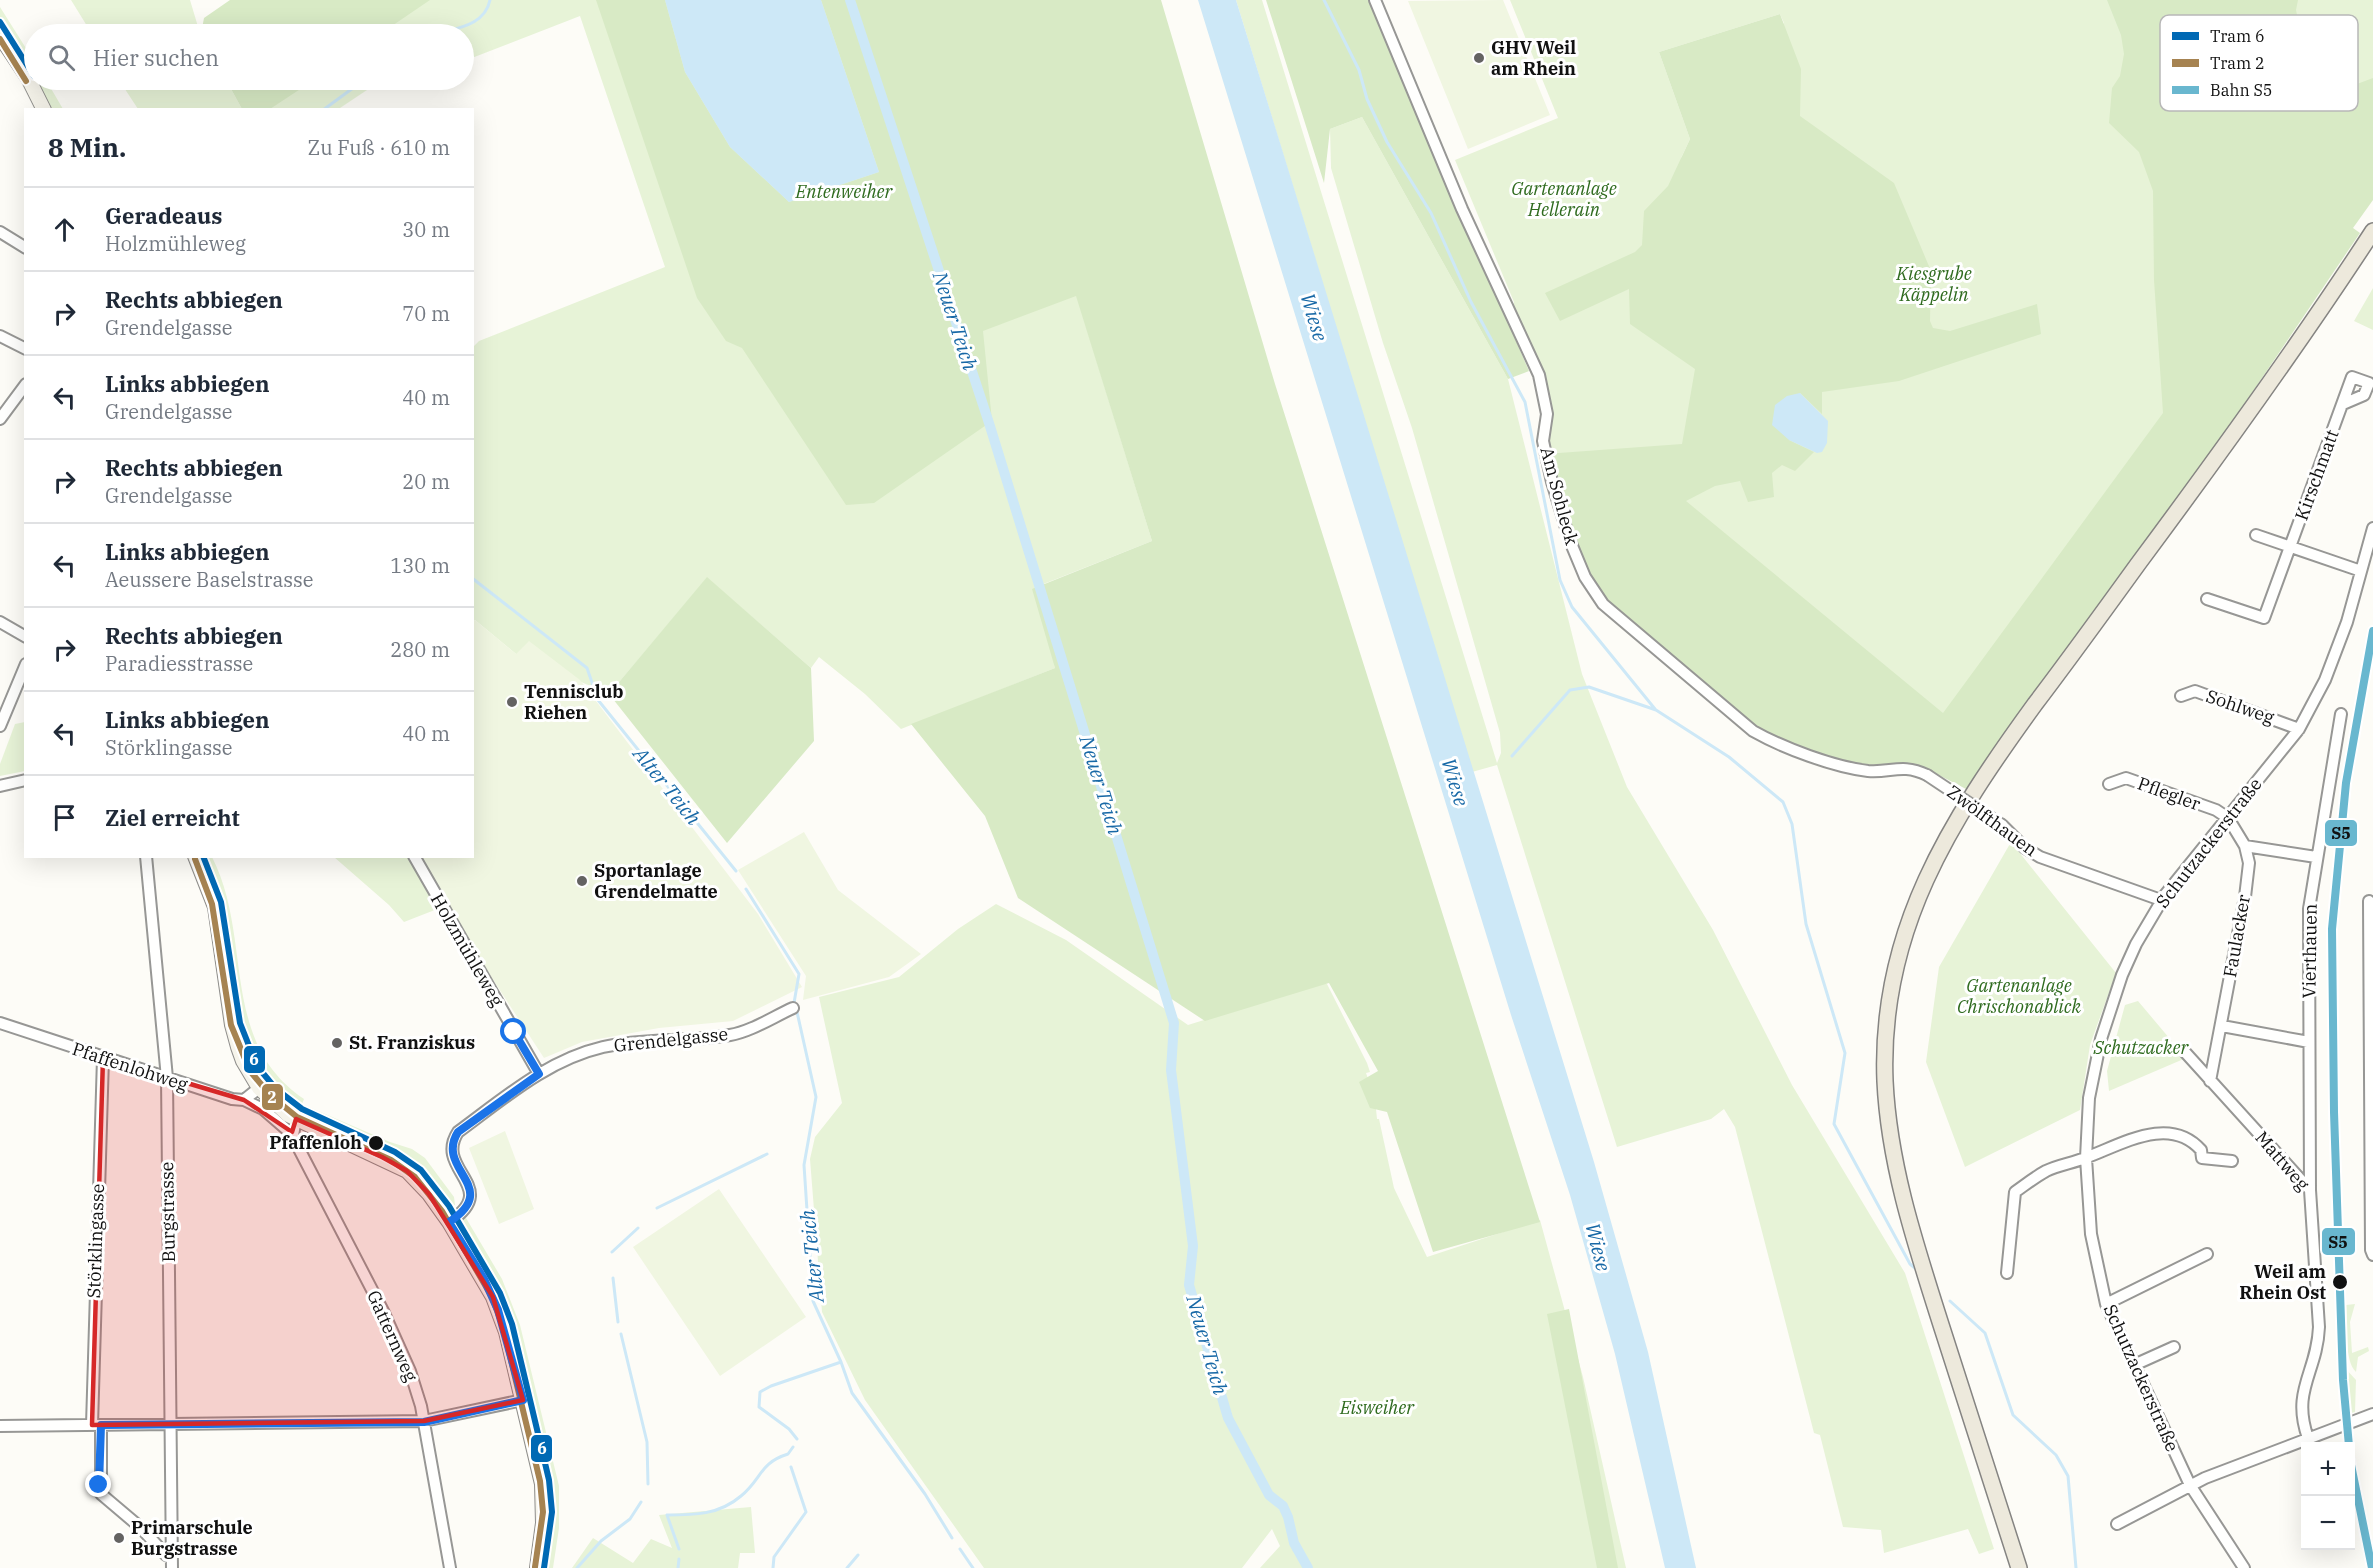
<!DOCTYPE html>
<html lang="de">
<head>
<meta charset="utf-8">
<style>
	body { margin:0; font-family:"IBM Plex Serif",serif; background:#f6f6f7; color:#1f2937 }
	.controls { position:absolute; right:18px; bottom:18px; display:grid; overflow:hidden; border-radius:0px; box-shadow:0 6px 24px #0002 }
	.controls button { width:54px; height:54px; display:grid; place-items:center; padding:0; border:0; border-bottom:2px solid #e0e1e3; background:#fff; color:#1f2937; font:30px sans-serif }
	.stop { position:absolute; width:18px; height:18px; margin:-14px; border:4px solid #1a73e8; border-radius:50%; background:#fff }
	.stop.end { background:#1a73e8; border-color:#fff; box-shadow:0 2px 6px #0008 }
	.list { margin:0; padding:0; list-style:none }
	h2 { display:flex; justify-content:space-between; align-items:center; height:78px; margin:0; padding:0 24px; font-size:26px }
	h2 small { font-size:20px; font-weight:400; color:#747a83 }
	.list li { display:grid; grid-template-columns:39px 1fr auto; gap:18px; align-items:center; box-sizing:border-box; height:84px; padding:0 24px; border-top:2px solid #e0e1e3 }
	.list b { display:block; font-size:22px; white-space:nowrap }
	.list p { margin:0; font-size:20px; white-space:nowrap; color:#747a83 }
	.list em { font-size:20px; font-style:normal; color:#747a83 }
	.icon { flex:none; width:33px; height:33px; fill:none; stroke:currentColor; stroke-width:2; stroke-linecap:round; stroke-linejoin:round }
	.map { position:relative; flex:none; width:2373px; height:1568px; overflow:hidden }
	.search { position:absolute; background:#fff; box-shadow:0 6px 24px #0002; left:24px; top:24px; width:450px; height:66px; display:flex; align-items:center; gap:15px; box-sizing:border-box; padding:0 21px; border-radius:33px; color:#747a83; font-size:22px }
	.panel { position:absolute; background:#fff; box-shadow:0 6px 24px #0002; left:24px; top:108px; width:450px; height:750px; border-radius:0px }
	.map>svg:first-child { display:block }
</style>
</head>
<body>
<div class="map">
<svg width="2373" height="1568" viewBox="0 0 2373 1568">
	<rect width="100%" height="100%" fill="#fdfcf7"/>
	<path fill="#e7f3d7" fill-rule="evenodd" d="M71,0H190L199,30L242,0H976L1077,297L1152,541L1041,585L1055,668L901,729L865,694L819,657L811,668L707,578L609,694L516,654L475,620L473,622V347L479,341L665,267L580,16L464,61V34H92Z
		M1236,0H1262L1497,763L1501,753L1500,733L1412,428L1383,343L1331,168L1330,129L1362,117L1508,379L1582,674L1627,787L1713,930L1792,1085L1905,1273L1994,1549L1979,1554L1968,1529L1884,1553L1881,1530L1843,1527L1820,1435L1814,1433L1735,1127L1724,1109L1711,1119L1617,1147L1497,765L1472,772Z
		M1510,0H2373V177L2338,179L1954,733L1545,454V400L1509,309L1513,307L1514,302L1455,160L1558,118ZM1780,14L1784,23L1681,158L1690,139L1659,52Z
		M0,7L34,61V80H46L63,109H51L0,26Z
		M119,80H226L242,109H138Z
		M228,80H382L337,110L247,109Z
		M2373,288V330L2354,321Z
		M25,722V771L0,776V764L15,724Z
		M2011,842L2116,973L2090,1045L2080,1110L1965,1167L1926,1062L1939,967Z
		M201,857H212C254,939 218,1041 304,1099L302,1104L390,1142L412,1149L425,1158L454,1197L455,1205L446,1208L419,1174L386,1153L387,1150L300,1109L297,1113L265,1086L242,1043Z
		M334,857H414L445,906L404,922L389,905Z
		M996,904L1066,940L1188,1025L1323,983L1327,984L1367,1063L1370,1072L1366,1073L1375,1099L1377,1119H1379L1394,1188L1427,1257L1540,1220L1583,1377L1626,1568H1260L1280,1546L1272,1529L1242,1568H984L865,1400L822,1312L810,1159L815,1137L842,1103L819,997L899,977L958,929Z
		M2138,1001L2186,1058L2109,1091L2107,1071L2125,1005Z
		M463,1217L466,1218L502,1279L520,1325L559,1486V1528L553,1568H542L547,1538L507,1316L457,1222Z
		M2355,1304L2350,1322L2352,1353L2368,1347L2369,1351L2358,1357L2356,1372C2344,1361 2347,1322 2346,1305Z
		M2345,1368L2356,1380L2355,1412L2347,1414Z
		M751,1507L755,1553H740L738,1568H572L593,1538L633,1563L651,1539L672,1548L659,1515Z"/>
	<path fill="#d8eac5" d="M230,0H430L380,34H201L204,18Z
		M596,0H665L685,72L730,147L789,202L879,172L821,0H1161L1275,384L1540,1222L1433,1252L1387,1112L1370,1108L1359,1082L1378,1071L1329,983L1205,1021L1018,898L985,816L911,724L1055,668L1032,589L1152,541L1076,296L983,331L992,421L874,503L846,505L742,348L726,341L697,298Z
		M1266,0H1368L1529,371L1508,379L1362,117L1330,129L1324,183Z
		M2107,0H2298L2296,10L2305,53L2341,90L2373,78V200L2353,228L2360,233L2239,412L1968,790L1929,770L1879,771L1779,745L1617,617L1585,577L1545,454L1682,444L1695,369L1630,324L1629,289L1560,321L1545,293L1635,252L1642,245L1644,211L1668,186L1690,139L1659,52L1780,14L1801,69L1800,116L1894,183L1931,271L1930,321L1933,328L1950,331L2037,304L2041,334L1899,381L1822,392V414L1800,393L1789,440L1814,452L1795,471L1782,465L1772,473L1774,497L1748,502L1740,481L1715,486L1686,501L1943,713L2163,413L2154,280L2153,191L2139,152L2109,123L2112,88L2120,76L2124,54L2121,35Z
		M226,80H314L270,109H242Z
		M707,577L811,668L814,741L727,843L609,694Z
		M1569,1309L1618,1568H1597L1547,1314Z"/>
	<path fill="#f0f6e1" d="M1503,0L1550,115L1468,149L1408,1Z
		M475,620L516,654L529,641L580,680L758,914L802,987L733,1021L659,1028L582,1042L544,1058L445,906L419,857L472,856V622Z
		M804,832L838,890L921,954L889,977L803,1000L806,976L738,870Z
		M505,1131L534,1209L499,1224L469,1148Z
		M719,1189L806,1317L720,1376L633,1247Z"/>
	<path fill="#cde8f7" d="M665,0H821L879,172L789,202L730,147L685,72Z
		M1198,0H1236L1594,1162L1648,1352L1696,1568H1665L1615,1354L1570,1195L1511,1015Z
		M1800,393L1828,421L1827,443L1822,452L1817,453L1789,440L1772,425L1775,405L1787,396Z"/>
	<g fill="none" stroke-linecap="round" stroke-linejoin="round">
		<path stroke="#cde8f7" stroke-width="3" d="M1324,0L1359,70L1367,99L1387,142L1431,213L1471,302L1525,402L1560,580L1572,607L1655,709
			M437,34C458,28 485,25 490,0
			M323,110L364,80
			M472,578L587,668L598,700L736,871
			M1512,756L1570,690L1589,687L1656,710L1729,757L1783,802L1792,824L1806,924L1845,1053L1834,1124L1910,1264L1916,1269
			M746,889L799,974L794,1003
			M797,1012L816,1097L804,1165L813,1301L841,1362L852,1393L925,1494L952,1538
			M657,1208L767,1154
			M612,1252L638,1228
			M613,1278L618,1322
			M1950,1301L1985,1333L2013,1415L2056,1455L2068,1476L2076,1568
			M621,1334L647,1442L648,1484
			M797,1439L789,1429L759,1407L760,1392L771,1386L841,1362
			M679,1549L667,1515C694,1515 719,1515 741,1496C762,1479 759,1463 788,1454L793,1447
			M960,1549L973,1568
			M1294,1550V1545
			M577,1568L601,1541L630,1519L641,1502
			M678,1568L679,1559
			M773,1568L774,1557L806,1512L791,1467
			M847,1568L858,1555"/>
		<path stroke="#cde8f7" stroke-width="10" d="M850,0L989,423L1174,1023L1171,1070L1193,1246L1189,1285L1228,1418L1269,1495L1283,1506L1288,1517L1294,1543L1308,1568"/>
		<g stroke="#979795" stroke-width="14">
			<path id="street" d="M1375,0L1462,209L1539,375L1547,414L1543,441L1552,482L1570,541L1585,577L1603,604L1753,731C1783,748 1834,767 1868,771C1891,773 1902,763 1927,775
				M0,232L26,248
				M0,336L26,349
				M0,419L26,384
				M2256,535L2361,571
				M2207,599L2264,618L2352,377L2369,383L2364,395L2343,404
				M0,622L26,637
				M2181,696L2195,691L2299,729
				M0,726L26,664
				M2109,784L2126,778L2216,810L2228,818L2245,846L2249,863L2245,897L2210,1081
				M0,786L26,780
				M2002,825L2025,848L2040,857L2161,900
				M2245,846L2316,857
				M146,856L167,1078L172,1568
				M414,856L539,1074
				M2369,901L2371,1250L2373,1255
				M0,1023L232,1099L244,1100L259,1088
				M2222,1026L2309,1042
				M2184,1051L2310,1190
				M244,1100L263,1109L293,1135
				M296,1119L293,1135L297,1145L384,1313L410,1371L421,1406L450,1568
				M449,1222C503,1187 433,1170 458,1132C503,1099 547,1060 603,1047C644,1038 688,1042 730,1035C750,1032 773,1017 793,1008
				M2007,1273L2015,1192C2025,1185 2035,1177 2046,1171C2058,1165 2073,1163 2085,1158C2121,1145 2169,1114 2201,1150L2202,1158L2232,1161
				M2106,1304L2207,1254
				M2134,1365L2174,1347
				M92,1425L103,1058
				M101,1425V1494L140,1527L166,1555L172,1558
				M0,1426L424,1421L523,1400
				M2308,1438C2291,1390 2317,1373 2319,1327L2310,1190L2309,909L2341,714
				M2117,1524L2205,1478L2373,1414
				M2244,1568L2190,1485L2106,1304L2091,1234L2086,1158L2089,1098L2101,1039L2122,975L2136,944L2165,895L2299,729L2325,680L2347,622L2373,528"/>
		</g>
		<g stroke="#8e8d8b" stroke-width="16">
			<path id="secondary" d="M0,36L28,78L44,110
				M195,856L215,907L232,1025L238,1047L243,1061L259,1088L288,1115L407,1171L429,1194L449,1222L493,1297L506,1332L542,1484L543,1523L537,1568"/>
		</g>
		<g stroke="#858482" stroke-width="18">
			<path id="primary" d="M2019,1568C1994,1489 1969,1410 1943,1331C1917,1249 1889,1167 1885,1081C1879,931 1950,821 2035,704C2070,658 2104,611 2138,564C2219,455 2299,345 2373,231"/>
		</g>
		<use href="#street" stroke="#fffffe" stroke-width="10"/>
		<use href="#secondary" stroke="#f6f4eb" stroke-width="14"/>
		<use href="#primary" stroke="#ede9dc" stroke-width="15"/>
		<g stroke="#979795" stroke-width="14" stroke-linecap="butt">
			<path id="street-bridge" d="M1927,775L2002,825"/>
		</g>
		<use href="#street-bridge" stroke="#fffffe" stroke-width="10"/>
		<g stroke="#fff" stroke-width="12">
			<path id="rail-1" d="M2349,1446L2343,1380L2334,1112L2332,929L2346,783L2373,631
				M2350,1460L2372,1568"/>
		</g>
		<use href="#rail-1" stroke="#69b7cf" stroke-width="8"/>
		<g stroke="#fff" stroke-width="10">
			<path id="tram-1" d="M0,22L34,76
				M203,856L221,902L240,1023L257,1066L276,1089L302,1109L395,1152L421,1170L449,1206L500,1293L512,1324L549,1480L552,1512L544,1568"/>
		</g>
		<g stroke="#fff" stroke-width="10">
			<path id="tram-2" d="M0,39L26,81
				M195,859L212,904L231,1025L250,1071L270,1095L297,1117L391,1160L415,1177L442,1211L492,1297L503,1327L540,1481L543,1512L535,1567"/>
		</g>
		<use href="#tram-1" stroke="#0069b4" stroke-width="6"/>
		<use href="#tram-2" stroke="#a68351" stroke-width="6"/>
	</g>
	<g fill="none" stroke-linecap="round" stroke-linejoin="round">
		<path stroke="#1a73e8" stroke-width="8" d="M99,1485L101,1425L424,1422L523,1400L498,1310L484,1279L449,1222C503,1187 434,1170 458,1132L539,1074L514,1032"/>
	</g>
	<path fill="#d62828" fill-opacity="0.2" stroke="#d62828" stroke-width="4.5" stroke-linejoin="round" d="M103,1058L244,1100L292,1132L296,1119L382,1157L407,1171L429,1194L493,1297L523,1400L424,1421L92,1425Z"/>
	<g fill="#646362" stroke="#fff" stroke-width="2">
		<circle cx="1479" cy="58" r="6"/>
		<circle cx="512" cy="702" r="6"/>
		<circle cx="582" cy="881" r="6"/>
		<circle cx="337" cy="1043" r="6"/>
		<circle cx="119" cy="1538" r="6"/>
	</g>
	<g fill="#111" stroke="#fff" stroke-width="2">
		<circle cx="376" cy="1143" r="8"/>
		<circle cx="2340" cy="1282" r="8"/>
	</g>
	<g text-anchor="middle" stroke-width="6" stroke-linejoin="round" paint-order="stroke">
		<g font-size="18" font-weight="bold" fill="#111" stroke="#fff" text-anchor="start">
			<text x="1491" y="54">GHV Weil<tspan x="1491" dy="21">am Rhein</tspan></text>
			<text x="524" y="698">Tennisclub<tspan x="524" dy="21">Riehen</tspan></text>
			<text x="594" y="877">Sportanlage<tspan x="594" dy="21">Grendelmatte</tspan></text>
			<text x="349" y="1049">St. Franziskus</text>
			<text x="131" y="1534">Primarschule<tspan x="131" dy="21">Burgstrasse</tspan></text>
		</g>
		<g font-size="18" font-style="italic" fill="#2f6b1f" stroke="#fff">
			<text x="1564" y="195">Gartenanlage<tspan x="1564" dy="21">Hellerain</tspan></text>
			<text x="844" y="198">Entenweiher</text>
			<text x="1934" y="280">Kiesgrube<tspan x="1934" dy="21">Käppelin</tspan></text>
			<text x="2019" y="992">Gartenanlage<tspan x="2019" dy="21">Chrischonablick</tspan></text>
			<text x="2141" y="1054">Schutzacker</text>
			<text x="1377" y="1414">Eisweiher</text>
		</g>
		<g font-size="18" fill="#111" stroke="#fff">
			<text transform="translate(2317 475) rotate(-70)" y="6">Kirschmatt</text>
			<text transform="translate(1559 496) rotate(75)" y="6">Am Sohleck</text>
			<text transform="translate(2240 707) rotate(19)" y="6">Sohlweg</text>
			<text transform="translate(2169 794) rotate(20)" y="6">Pflegler</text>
			<text transform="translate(1992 821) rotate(36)" y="6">Zwölfthauen</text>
			<text transform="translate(2209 843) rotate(-52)" y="6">Schutzackerstraße</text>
			<text transform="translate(2237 936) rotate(-80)" y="6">Faulacker</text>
			<text transform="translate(467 950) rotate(60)" y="6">Holzmühleweg</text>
			<text transform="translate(2310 951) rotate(-89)" y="6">Vierthauen</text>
			<text transform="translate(671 1040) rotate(-6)" y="6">Grendelgasse</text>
			<text transform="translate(130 1067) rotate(18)" y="6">Pfaffenlohweg</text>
			<text transform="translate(2282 1161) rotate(49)" y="6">Mattweg</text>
			<text transform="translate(168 1212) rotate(-91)" y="6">Burgstrasse</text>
			<text transform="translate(96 1241) rotate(-88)" y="6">Störklingasse</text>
			<text transform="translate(392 1336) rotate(66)" y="6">Gatternweg</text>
			<text transform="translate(2141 1378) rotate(66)" y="6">Schutzackerstraße</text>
		</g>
		<g font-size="18" font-weight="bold" fill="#111" stroke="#fff" text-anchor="end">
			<text x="362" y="1149">Pfaffenloh</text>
			<text x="2326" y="1278">Weil am<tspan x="2326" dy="21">Rhein Ost</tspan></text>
		</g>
		<g font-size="20" font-style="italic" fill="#1768a6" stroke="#fff">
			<text transform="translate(1314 317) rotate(73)" y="7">Wiese</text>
			<text transform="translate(955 321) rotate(72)" y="7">Neuer Teich</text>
			<text transform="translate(1455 782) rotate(73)" y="7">Wiese</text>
			<text transform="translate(1101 785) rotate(73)" y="7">Neuer Teich</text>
			<text transform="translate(667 786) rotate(51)" y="7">Alter Teich</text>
			<text transform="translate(1598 1247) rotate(76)" y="7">Wiese</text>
			<text transform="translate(812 1256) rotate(-96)" y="7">Alter Teich</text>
			<text transform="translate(1207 1345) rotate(74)" y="7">Neuer Teich</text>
		</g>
	</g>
	<rect x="2160" y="15" width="198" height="96" rx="9" fill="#fff" stroke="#b8b8b8" stroke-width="1.5"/>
	<rect x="2172" y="32" width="27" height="8" fill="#0069b4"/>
	<rect x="2172" y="59" width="27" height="8" fill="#a68351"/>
	<rect x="2172" y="86" width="27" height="8" fill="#69b7cf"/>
	<g font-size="16" fill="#111">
		<text x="2210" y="42">Tram 6</text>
		<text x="2210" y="69">Tram 2</text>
		<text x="2210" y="96">Bahn S5</text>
	</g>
	<g stroke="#fff" stroke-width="2">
		<rect x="2324" y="819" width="34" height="28" rx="6" fill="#69b7cf"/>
		<rect x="243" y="1045" width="23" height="29" rx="6" fill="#0069b4"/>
		<rect x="261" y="1083" width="23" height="28" rx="6" fill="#a68351"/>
		<rect x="2321" y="1227" width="35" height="29" rx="6" fill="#69b7cf"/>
		<rect x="530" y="1434" width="23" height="29" rx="6" fill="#0069b4"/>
	</g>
	<g font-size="16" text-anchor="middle" font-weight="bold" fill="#fff">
		<text x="254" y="1065">6</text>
		<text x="272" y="1103">2</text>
		<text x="542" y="1454">6</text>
	</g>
	<g font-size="16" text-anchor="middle" font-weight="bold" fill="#111">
		<text x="2341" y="839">S5</text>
		<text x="2338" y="1248">S5</text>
	</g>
</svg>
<div class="controls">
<button>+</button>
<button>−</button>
</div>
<div class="stop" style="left:514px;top:1032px"></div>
<div class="stop end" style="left:99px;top:1485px"></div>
<div class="search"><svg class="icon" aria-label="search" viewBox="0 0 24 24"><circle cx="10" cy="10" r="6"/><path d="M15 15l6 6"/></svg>Hier suchen</div>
<section class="panel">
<h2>8 Min.<small>Zu Fuß · 610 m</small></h2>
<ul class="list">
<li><svg class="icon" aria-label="ahead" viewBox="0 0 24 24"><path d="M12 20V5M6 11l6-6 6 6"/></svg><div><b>Geradeaus</b><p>Holzmühleweg</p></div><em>30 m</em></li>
<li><svg class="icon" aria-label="right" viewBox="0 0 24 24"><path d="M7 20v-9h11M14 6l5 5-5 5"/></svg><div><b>Rechts abbiegen</b><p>Grendelgasse</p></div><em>70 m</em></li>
<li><svg class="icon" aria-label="left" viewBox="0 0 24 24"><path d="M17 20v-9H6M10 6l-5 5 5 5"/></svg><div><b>Links abbiegen</b><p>Grendelgasse</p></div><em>40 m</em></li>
<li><svg class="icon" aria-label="right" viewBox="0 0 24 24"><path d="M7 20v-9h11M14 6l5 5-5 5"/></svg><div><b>Rechts abbiegen</b><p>Grendelgasse</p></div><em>20 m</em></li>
<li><svg class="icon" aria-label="left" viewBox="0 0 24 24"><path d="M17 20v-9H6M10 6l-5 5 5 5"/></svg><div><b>Links abbiegen</b><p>Aeussere Baselstrasse</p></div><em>130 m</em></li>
<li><svg class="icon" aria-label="right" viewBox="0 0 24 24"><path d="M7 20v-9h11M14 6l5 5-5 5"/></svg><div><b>Rechts abbiegen</b><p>Paradiesstrasse</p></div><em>280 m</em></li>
<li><svg class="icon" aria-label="left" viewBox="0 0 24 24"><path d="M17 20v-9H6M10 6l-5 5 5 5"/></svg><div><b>Links abbiegen</b><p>Störklingasse</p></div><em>40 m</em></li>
<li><svg class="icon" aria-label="arrive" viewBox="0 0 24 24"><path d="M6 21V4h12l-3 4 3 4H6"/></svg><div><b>Ziel erreicht</b></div></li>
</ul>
</section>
</div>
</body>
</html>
